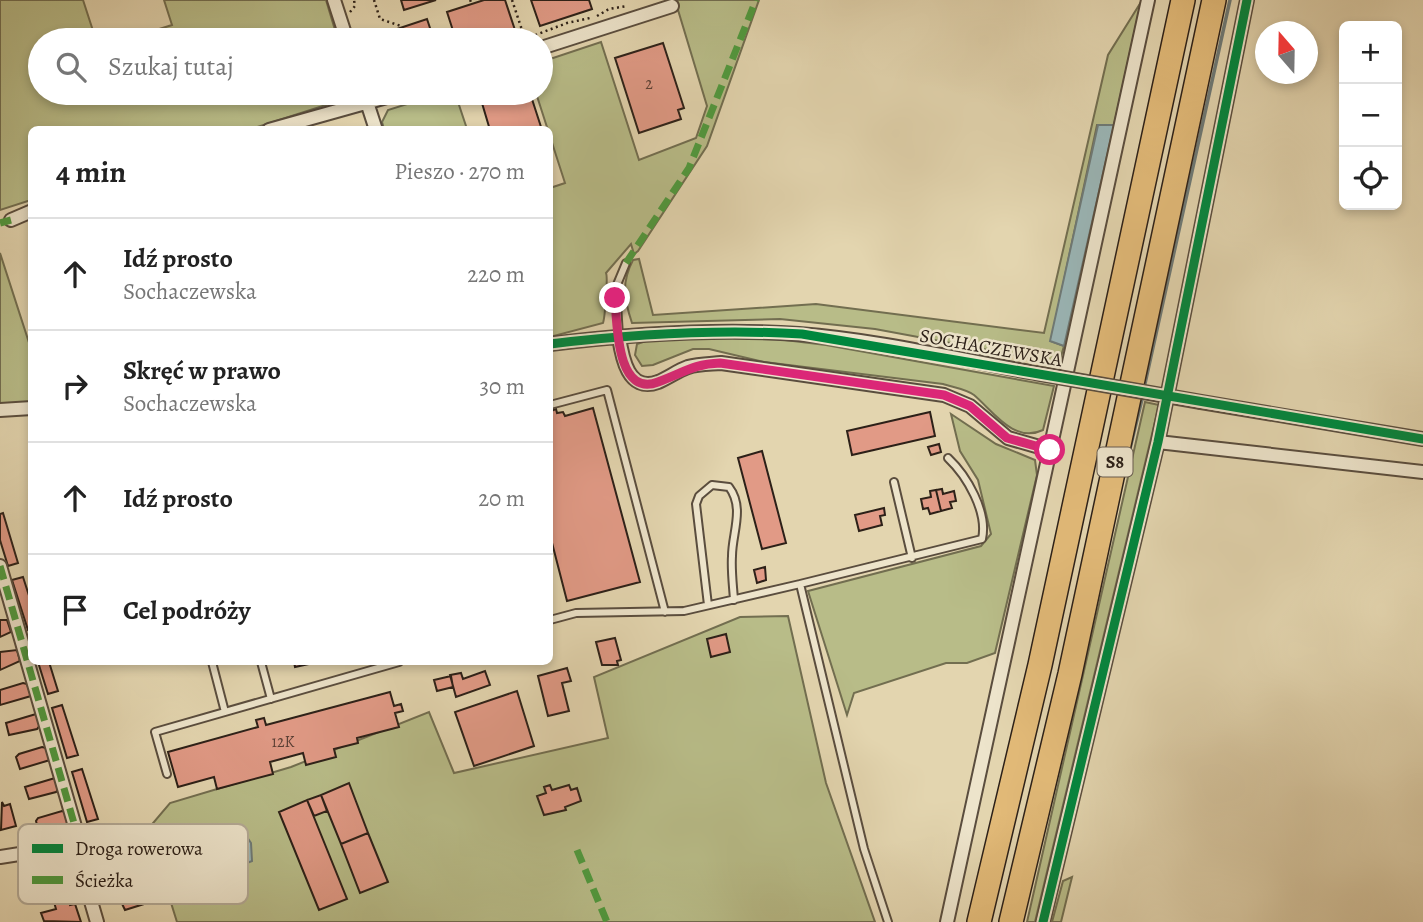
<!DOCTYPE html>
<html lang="pl">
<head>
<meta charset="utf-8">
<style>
	body { margin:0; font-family:Alegreya,serif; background:#f6f6f6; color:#222 }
	.controls { position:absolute; right:21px; top:21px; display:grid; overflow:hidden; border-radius:10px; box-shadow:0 4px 10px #0003 }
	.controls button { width:63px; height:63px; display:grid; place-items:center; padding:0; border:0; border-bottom:2px solid #e0e0e0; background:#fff; color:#222; font:35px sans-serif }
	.compass { position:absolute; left:1255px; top:21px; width:63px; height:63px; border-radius:50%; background:#fff; box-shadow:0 4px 10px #0003; rotate:340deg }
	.stop { position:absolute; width:21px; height:21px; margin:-16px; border:5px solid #db2777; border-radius:50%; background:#fff }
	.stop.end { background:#db2777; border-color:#fff; box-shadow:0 2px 7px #0008 }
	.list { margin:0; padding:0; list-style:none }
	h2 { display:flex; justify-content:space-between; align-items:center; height:91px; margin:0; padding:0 28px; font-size:30px }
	h2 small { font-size:23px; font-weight:400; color:#767676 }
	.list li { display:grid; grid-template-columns:46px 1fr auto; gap:21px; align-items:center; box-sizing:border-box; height:112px; padding:0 28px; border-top:2px solid #e0e0e0 }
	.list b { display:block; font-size:26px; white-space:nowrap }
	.list p { margin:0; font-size:23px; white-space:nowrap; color:#767676 }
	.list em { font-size:23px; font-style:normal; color:#767676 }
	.icon { flex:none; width:38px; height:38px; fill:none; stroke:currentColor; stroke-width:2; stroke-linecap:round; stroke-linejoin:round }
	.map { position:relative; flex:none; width:1423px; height:922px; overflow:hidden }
	.search { position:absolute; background:#fff; box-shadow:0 4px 10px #0003; left:28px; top:28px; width:525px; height:77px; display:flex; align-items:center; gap:18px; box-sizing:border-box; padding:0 24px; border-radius:38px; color:#767676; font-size:26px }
	.panel { position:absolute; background:#fff; box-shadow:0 4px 10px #0003; left:28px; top:126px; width:525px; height:539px; border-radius:10px }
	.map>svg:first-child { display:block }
</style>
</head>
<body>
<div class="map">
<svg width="1423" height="922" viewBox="0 0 1423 922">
	<rect width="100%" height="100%" fill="#e3d5af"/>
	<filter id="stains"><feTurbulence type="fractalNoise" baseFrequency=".00286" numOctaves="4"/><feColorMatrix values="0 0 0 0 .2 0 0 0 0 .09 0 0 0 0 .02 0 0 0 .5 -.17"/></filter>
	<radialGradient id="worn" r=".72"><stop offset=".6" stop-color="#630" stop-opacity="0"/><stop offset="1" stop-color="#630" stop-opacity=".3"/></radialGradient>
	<path fill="#b8bc88" stroke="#726e50" stroke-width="2" d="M0,0H83L96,40H40V93H353L354,96L251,129L32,130L31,200L0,210Z
		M164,0H326L338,40H124L172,25Z
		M675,0H759L707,146L638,251L634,254L631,244L606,273C608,277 605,317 603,323L550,337V188L565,183L536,93H541V62L601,42L639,160L696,138L707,106Z
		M1141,2L1114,125H1097L1051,341L1064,346L1059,363L875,329L780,319L632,323C624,299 621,283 633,260L639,259L653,315L816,304L1044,333L1108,55Z
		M442,93H455L467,129H384L382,122L388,110Z
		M0,253L32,352L31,404L0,407Z
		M658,337H761L826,345L1054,386L1043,430C1014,444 993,411 974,395C966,389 952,387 943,384L764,362L709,349H693L653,365L642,366L635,355L637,344Z
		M1145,402L1159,405L1035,922H1027Z
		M951,414L996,444L1035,460L1037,475L995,653L967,663H946L854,693L847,715L808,591L981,546L991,534L978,480L960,451Z
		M788,616L826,783L875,922H177L148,829L170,803L291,767L429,712L454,773L608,738L594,677L740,617Z
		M1072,877L1061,922H1052L1063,881Z"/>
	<path fill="#9ab6b7" stroke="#6e7a77" stroke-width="2" d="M1098,125H1114L1064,346L1050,341Z
		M241,828L251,843L252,861L217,875L201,868L198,855L200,841C216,832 227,834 241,828Z"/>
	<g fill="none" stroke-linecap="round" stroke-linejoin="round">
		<path stroke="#636b68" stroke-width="2" d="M226,837L239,839L245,846V856L218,867L208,863L207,846Z"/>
		<path stroke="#6e7a77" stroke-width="3.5" d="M1144,388L1230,0
			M1125,469L1143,395"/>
	</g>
	<path fill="#e19a86" stroke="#2c2018" stroke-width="2" d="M401,0H436L404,10Z
		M484,0H505L516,33L493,40H456L447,12Z
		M531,0H589L592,9L540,26Z
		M427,19L434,40H377L376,36Z
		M663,43L684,108L678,110L681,119L639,133L615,58Z
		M479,93H530L542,130H490Z
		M593,408L640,582L567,601L550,535V415L551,411L556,409L557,413L563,412L565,416Z
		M930,412L935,436L852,455L847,431Z
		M939,444L941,452L931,455L928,447Z
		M762,451L786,543L762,549L738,458Z
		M942,489L943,494L954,491L956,501L950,502L952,508L941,511L936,490Z
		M936,490L941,511L930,514L928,508L923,509L921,499L931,497L930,491Z
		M884,508L885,515L880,516L882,525L859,531L855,515Z
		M3,513L18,563L8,566L0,540V514Z
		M765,567L766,580L757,583L754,570Z
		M23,577L32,605V629L28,630L12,580Z
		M0,620H7L11,632L0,637Z
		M726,634L730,652L711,657L707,639Z
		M615,638L621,660L617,661L618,665H602L596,642Z
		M17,650L20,661L0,670V652Z
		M38,662H49L58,691L48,694Z
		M294,662H318L295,667Z
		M567,668L571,681L562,683L569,711L548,716L538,676Z
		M485,671L490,685L456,697L450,675L461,673L463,679Z
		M451,676L453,687L437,691L434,680Z
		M23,683L27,684L31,696L0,705V690Z
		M517,691L534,746L474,766L455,712Z
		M390,692L394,706L401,704L403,711L395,713L399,727L357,738L358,743L334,749L336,757L306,765L303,753L270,762L273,774L217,789L214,777L178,787L168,752L258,727L256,720L264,718L266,725Z
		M62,705L78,755L67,758L52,708Z
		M36,714L40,725L37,729L9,735L6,723Z
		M42,747L46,748L50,760L20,769L16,757L19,754Z
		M82,769L98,819L87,822L72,772Z
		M55,778L59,789L56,792L29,799L25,787Z
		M349,783L368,833L341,844L321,795Z
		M550,785L552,790L569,785L571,790L577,788L581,801L565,807L566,810L544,815L537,796L546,793L544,787Z
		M321,795L327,811L314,816L307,800Z
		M307,800L347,899L319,910L279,812Z
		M2,802L4,806L10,804L16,826L1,830Z
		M62,811L66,812L69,824L39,833L36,821L38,818Z
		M368,833L388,882L360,893L341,844Z
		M137,883L144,904L125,910L115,889Z
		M68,898L70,905L75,904L81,922L44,921L41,913L56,909L54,902Z"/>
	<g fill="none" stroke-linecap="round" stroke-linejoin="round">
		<g stroke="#5a4d3e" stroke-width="10">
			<path id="service" d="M619,336L616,287L626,263
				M550,405L607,390L665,612
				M894,482L912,558
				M800,584L982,539C988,512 967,476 948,458
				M708,605L696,504L699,496L712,485L729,487C745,508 732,533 732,556C731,570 733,585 734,600
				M550,620L576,613L684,611L800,584L864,849L888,922
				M212,662L225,712
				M261,662L271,699
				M167,774L155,732L399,662"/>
		</g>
		<g stroke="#5a4d3e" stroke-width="16">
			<path id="minor" d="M334,0L347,40
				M541,48L672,6
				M364,93L376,130
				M269,130L401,93
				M11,220L32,211
				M619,337C622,357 628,393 658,382C668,378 677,371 688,367C698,364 710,364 721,363L944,395L970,406L1008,438L1050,450
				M550,344C632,334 716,328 799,334C878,340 957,359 1035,373
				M1201,402L1423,439
				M0,410L32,408
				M1158,442L1423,472
				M0,566L78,837L76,850
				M0,857L70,846L76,850L97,922
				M947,922L1148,0
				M1043,922L1158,442L1247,0"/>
		</g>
		<g stroke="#2c2018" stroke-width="26">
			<path id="motorway" d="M979,922L1040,665L1183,0
				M1011,922L1070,674L1214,0"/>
		</g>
		<path stroke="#2c2018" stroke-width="2.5" stroke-dasharray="2 3.5" stroke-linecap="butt" d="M374,0L380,19L401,26
			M470,0L472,4
			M512,0L525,39L520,40
			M350,12L355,6L354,0
			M597,16L609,9L627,6
			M525,39L567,23L590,18"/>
		<use href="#service" stroke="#ede4cb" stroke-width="6"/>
		<use href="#minor" stroke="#ede4cb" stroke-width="12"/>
		<use href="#motorway" stroke="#e2ba78" stroke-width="23"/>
		<g stroke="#5a4d3e" stroke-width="16" stroke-linecap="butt">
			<path id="minor-bridge" d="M1035,373L1201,402"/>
		</g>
		<use href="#minor-bridge" stroke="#ede4cb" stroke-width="12"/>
		<path stroke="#4f9a3e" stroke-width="7" stroke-dasharray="14 7" stroke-linecap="butt" d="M0,223L11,220
			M626,263L689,168L756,0
			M0,566L78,837L76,850
			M577,850L607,922"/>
		<g stroke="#ede4cb" stroke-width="13">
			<path id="cycleway" d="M550,344C633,334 718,329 802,334L1423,439
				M1043,922L1158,442L1247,0"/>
		</g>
		<use href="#cycleway" stroke="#00873e" stroke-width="9"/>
	</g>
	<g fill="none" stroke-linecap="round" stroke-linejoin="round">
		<path stroke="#db2777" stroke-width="9" d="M615,298C617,322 616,398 658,382C683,373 693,364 720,363L944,395L970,406L1007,438L1050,450"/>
	</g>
	<g text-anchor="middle" stroke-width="5" stroke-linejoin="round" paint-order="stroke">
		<g font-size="16" fill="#593e34">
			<text x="649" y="89">2</text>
			<text x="283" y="747">12K</text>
		</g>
		<rect fill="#ede4cb" stroke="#665b4e" stroke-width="2" x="1097.5" y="447.5" width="35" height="29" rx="5"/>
		<g font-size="18" font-weight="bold" fill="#2c2018">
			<text x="1115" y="468">S8</text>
		</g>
		<g font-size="19" fill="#2c2018" stroke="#ede4cb">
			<text transform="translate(991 347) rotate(10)" y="7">SOCHACZEWSKA</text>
		</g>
	</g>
	<rect x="18" y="824" width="230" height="80" rx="10" fill="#ede4cb" stroke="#b3a995" stroke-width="2"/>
	<rect x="32" y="844" width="31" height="9" fill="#00873e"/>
	<rect x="32" y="876" width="31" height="8" fill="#4f9a3e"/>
	<g font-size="19" fill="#2c2018">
		<text x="75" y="855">Droga rowerowa</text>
		<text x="75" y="887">Ścieżka</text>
	</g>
	<rect width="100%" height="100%" filter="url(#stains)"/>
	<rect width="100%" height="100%" fill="url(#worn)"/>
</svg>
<div class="controls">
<button>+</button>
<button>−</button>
<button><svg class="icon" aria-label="locate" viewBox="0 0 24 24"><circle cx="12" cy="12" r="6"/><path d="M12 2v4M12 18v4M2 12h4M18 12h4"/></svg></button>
</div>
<svg class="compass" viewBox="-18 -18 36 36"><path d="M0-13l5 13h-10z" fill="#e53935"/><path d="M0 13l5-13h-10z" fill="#767676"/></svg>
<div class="stop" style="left:1050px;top:450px"></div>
<div class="stop end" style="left:615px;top:298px"></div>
<div class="search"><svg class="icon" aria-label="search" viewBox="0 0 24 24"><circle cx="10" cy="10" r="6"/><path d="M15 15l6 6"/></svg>Szukaj tutaj</div>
<section class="panel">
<h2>4 min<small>Pieszo · 270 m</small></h2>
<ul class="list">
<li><svg class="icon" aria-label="ahead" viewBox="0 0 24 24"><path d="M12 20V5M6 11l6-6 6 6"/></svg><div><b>Idź prosto</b><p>Sochaczewska</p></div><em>220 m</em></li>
<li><svg class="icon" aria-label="right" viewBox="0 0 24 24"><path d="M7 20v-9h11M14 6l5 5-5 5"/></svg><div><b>Skręć w prawo</b><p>Sochaczewska</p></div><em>30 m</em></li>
<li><svg class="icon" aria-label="ahead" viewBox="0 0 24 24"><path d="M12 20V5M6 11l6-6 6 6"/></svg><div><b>Idź prosto</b></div><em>20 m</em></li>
<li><svg class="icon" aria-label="arrive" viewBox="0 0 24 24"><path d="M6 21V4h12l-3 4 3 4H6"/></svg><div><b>Cel podróży</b></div></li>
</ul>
</section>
</div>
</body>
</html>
